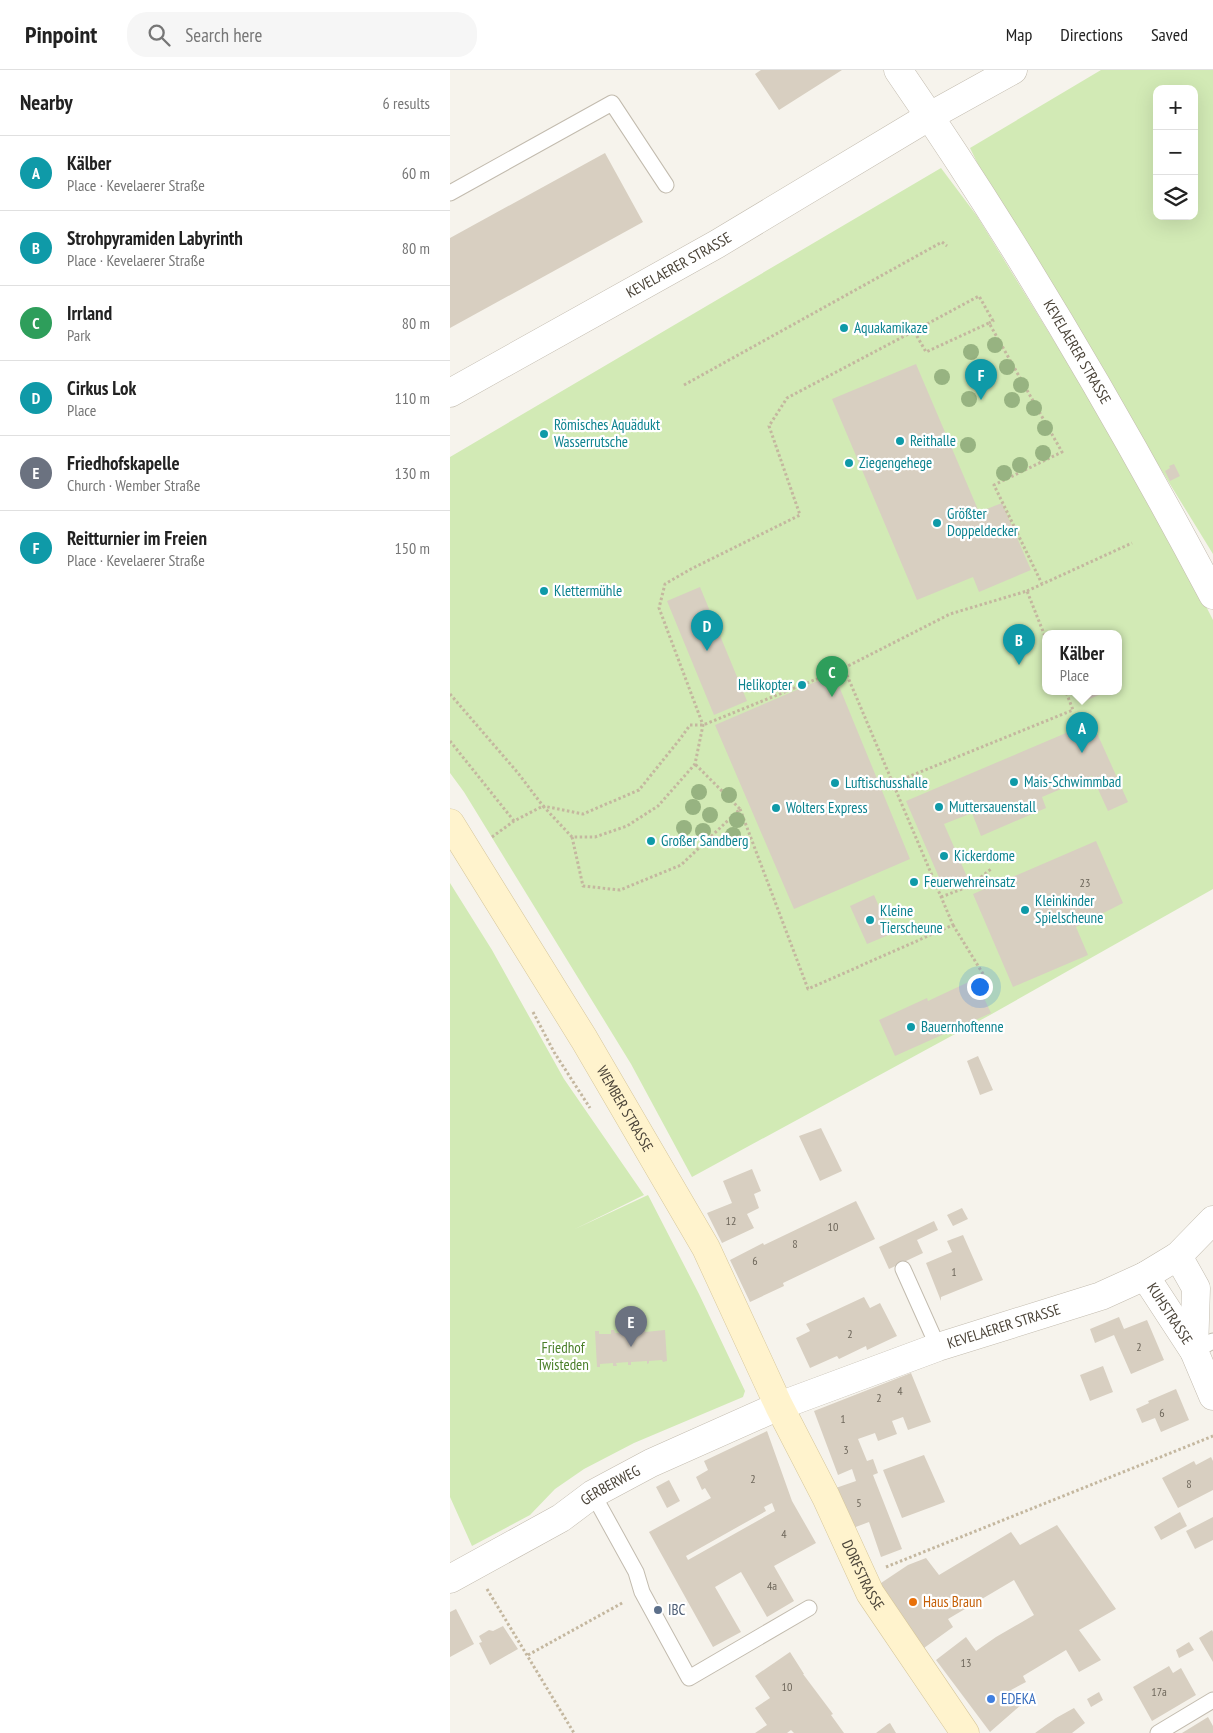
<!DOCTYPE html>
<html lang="en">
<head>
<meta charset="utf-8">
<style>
	body { margin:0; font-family:"PT Sans Narrow",sans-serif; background:#f6f6f6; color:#222 }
	.controls { position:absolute; right:15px; top:15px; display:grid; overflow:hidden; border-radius:10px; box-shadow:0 5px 20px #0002 }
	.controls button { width:45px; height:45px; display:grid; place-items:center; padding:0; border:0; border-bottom:1px solid #e0e0e0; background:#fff; color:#222; font:25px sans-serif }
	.you { position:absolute; left:529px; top:916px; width:18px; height:18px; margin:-12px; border:4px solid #fff; border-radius:50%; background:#1a73e8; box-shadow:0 0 0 8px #1a73e833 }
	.badge { display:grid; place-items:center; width:32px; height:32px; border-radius:50%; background:#0f766e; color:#fff; font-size:16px; font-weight:700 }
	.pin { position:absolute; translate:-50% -41px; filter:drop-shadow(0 1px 2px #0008) }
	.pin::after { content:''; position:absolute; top:26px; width:18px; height:15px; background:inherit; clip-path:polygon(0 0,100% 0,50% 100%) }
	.popup { position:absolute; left:592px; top:560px; width:80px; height:65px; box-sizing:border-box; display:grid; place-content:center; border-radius:10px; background:#fff; filter:drop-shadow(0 1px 4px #0005); font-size:16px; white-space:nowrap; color:#767676 }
	.popup b { font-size:19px; color:#222 }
	.popup::after { content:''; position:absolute; left:50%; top:100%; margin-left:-10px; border:10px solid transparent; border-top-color:#fff }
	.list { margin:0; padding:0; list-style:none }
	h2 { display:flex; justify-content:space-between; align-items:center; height:65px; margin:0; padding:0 20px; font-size:21px }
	h2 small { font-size:16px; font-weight:400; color:#767676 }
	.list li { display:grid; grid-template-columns:32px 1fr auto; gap:15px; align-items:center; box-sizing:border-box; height:75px; padding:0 20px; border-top:1px solid #e0e0e0 }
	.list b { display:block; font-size:19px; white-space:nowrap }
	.list p { margin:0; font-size:16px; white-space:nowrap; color:#767676 }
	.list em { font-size:16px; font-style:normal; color:#767676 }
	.icon { flex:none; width:28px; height:28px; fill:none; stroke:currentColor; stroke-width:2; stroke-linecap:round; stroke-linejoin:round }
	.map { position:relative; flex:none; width:763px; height:1663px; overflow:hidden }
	header { display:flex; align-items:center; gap:30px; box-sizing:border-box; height:70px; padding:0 25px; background:#fff; border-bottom:1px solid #e0e0e0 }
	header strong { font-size:24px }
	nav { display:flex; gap:28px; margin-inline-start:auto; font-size:18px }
	.search { width:350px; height:45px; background:#f6f6f6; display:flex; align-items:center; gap:12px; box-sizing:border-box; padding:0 18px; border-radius:20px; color:#767676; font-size:19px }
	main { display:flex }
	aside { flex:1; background:#fff }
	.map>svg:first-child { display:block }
</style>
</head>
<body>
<header>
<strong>Pinpoint</strong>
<div class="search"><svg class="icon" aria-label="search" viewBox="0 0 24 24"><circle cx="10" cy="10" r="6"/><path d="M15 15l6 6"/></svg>Search here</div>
<nav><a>Map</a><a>Directions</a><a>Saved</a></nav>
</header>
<main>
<aside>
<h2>Nearby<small>6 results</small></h2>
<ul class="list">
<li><span class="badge" style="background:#0f9aa8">A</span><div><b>Kälber</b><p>Place · Kevelaerer Straße</p></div><em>60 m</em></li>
<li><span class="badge" style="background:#0f9aa8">B</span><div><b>Strohpyramiden Labyrinth</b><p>Place · Kevelaerer Straße</p></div><em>80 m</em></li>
<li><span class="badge" style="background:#2e9e5b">C</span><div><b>Irrland</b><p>Park</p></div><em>80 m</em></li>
<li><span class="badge" style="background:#0f9aa8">D</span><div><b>Cirkus Lok</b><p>Place</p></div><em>110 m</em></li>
<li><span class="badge" style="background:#6b7280">E</span><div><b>Friedhofskapelle</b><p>Church · Wember Straße</p></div><em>130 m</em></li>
<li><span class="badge" style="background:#0f9aa8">F</span><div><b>Reitturnier im Freien</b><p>Place · Kevelaerer Straße</p></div><em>150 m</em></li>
</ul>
</aside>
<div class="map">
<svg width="763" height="1663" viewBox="0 0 763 1663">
	<rect width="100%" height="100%" fill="#f6f3ec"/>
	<path fill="#d2eab5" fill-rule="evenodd" d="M651,0H763V484L547,133L520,78ZM707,19H744V146H707Z
		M491,98L527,146L701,428L763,550V819L540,945L242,1107L181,994L14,722L0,703V387ZM596,564H668V622H596Z
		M0,813L42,880L114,1009L194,1125L125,1159L198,1125L249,1224L295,1321L293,1327L184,1373L134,1399L105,1419L80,1445L22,1476L0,1427Z"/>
	<path fill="#d8cfc1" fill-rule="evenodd" d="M311,0H392L329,40L305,4Z
		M155,83L193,152L0,258V168Z
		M466,294L529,442L552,433L581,500L529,522L523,507L467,530L382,329Z
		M724,394L730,406L720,411L715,401L720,398L719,396Z
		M250,517L297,631L264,645L217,531Z
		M384,604L460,789L344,839L265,655Z
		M625,622H656L630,633Z
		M642,652L678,732L658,741L642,706L592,727L596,738L531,766L522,743L494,754L518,809L494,819L456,731Z
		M646,771L673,833L626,857L638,885L563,917L523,824Z
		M424,825L441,864L417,874L400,836Z
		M525,909L541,943L445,986L429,950L477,928L478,931Z
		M528,986L543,1020L530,1025L517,991Z
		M371,1058L392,1101L370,1111L349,1066Z
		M302,1099L311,1121L304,1124L309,1138L297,1144L304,1158L272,1173L257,1143L282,1133L273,1111Z
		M406,1131L425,1169L333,1213L334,1216L300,1232L280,1190L313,1173L314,1175Z
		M512,1138L518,1149L503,1156L497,1145Z
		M484,1151L488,1160L467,1170L473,1183L439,1199L429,1177Z
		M513,1165L533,1210L491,1227V1231L476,1193L502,1182L497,1171Z
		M414,1227L420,1238L430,1233L447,1266L417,1280L416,1276L389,1289L387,1286L360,1298L346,1268L360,1261L356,1254Z
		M669,1247L674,1259L697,1250L714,1290L681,1304L664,1265L645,1273L640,1259Z
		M161,1260H164L165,1263H176V1260H179V1263L192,1262V1260H195V1262L215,1260L217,1291L213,1292L212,1290L199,1291V1293L197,1294V1291L181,1292V1295H178V1292L166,1293L167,1296H163V1293L150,1294V1297H147L145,1261H149V1264H161Z
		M653,1296L663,1322L640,1331L630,1305Z
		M461,1303L481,1352L458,1360L453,1347L442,1351L447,1364L428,1371L425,1363L408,1369L417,1391L423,1389L428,1403L423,1405L452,1479L431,1487L419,1452L395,1461L380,1420L406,1411L402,1399L388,1405L364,1341Z
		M726,1319L739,1350L711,1362L705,1348L692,1353L686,1339L699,1333L698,1331Z
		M317,1361L342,1431L366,1473L324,1496L344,1531L317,1547L291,1502L265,1517L291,1562L263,1577L199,1462L261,1428L255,1418L252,1420L246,1407L258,1400L254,1391ZM322,1433L325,1441L238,1490L236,1486L316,1441L314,1437Z
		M474,1385L495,1432L452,1448L433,1400Z
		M761,1387L763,1391V1420L728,1438L712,1408L744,1391L746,1395Z
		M219,1410L230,1431L217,1438L206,1417Z
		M730,1442L737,1456L711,1470L704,1457Z
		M763,1447V1470L745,1479L736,1461Z
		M607,1455L666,1539L629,1560L651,1590L629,1602L616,1580L573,1606L576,1612L561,1620L571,1635L540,1662L486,1590L516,1567L526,1581L546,1567L584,1545L564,1510L498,1549L503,1557L474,1578L428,1515L458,1495L476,1488L489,1505L561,1462L570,1475Z
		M6,1539L24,1574L0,1587V1542Z
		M53,1556L68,1579L40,1595L29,1573L32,1572L29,1566L39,1560L43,1561Z
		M762,1560L763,1562V1592L749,1568Z
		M739,1572L744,1580L729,1588L726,1580Z
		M340,1582L354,1604H353L383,1644L381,1645L394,1663H344L341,1660L337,1663H305L317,1655L305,1638L320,1628L305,1606Z
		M719,1596L723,1603L731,1598L746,1625L702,1651L683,1617Z
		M649,1622L653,1630L641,1637L637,1629Z
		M624,1638L635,1653L622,1663H585L606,1648Z
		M758,1647L763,1656V1663H732Z
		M440,1653L446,1663H426L438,1654Z"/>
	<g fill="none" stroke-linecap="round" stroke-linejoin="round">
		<g stroke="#c2bbae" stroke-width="17">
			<path id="service" d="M0,123L162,33L216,115
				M453,1199L488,1277
				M744,1281L763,1271
				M143,1424L186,1502L192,1522L239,1608L359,1538
				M708,1663L763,1630"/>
		</g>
		<g stroke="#c2bbae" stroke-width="29">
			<g id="minor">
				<path id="s1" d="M448,0C564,168 667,344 763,525"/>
				<path d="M728,1186L746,1218L744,1281"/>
				<path id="s2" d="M695,1206L744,1281L763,1326"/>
				<path id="s3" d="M0,1509L111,1448L143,1424L201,1393L329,1336L488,1277L651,1226L695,1206L728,1186L763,1150"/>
			</g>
		</g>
		<g stroke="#c2bbae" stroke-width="29">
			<g id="tertiary">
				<path id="s4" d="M0,323L267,174L480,46L563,0"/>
			</g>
		</g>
		<g stroke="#d6c79b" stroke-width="29">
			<g id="secondary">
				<path id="s5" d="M0,753L134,969L256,1178L329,1336L376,1427L420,1523L515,1663"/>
			</g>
		</g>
		<path stroke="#c4b79f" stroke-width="3" stroke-dasharray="2.5 2.5" stroke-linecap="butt" d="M464,261L529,226L543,251L539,253
			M234,315L492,172L497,176
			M577,521L682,473
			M0,624L68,703L93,736L133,744L189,720L230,669L240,655H253L394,598L500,544L577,521L596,569
			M0,671L64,751
			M443,713L623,640L616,622
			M290,739L358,919L503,855L394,598
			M42,767L64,751L93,736L122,767H145L177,756L208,736L245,694L253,655L209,538L215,514L241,499L350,445L319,356L337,328L464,261L476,282L539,253L612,382L544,415L592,514
			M122,767L133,816L170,820L231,795L290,739L245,694
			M491,827L520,816L541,799
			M503,855L538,912
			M83,942L104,982L140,1038
			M436,1497L763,1366
			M37,1519L124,1663
			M78,1585L174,1532"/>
		<use href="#service" stroke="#fff" stroke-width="15"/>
		<use href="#minor" stroke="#fff" stroke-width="28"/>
		<use href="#tertiary" stroke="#fff" stroke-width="28"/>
		<use href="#secondary" stroke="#fff3cd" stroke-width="28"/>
	</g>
	<g fill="#97b381">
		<circle cx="545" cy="275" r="8"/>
		<circle cx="521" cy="282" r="8"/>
		<circle cx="557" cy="297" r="8"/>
		<circle cx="492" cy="307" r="8"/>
		<circle cx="571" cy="315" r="8"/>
		<circle cx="519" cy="329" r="8"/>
		<circle cx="562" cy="330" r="8"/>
		<circle cx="584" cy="338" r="8"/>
		<circle cx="595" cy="358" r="8"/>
		<circle cx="518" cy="375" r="8"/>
		<circle cx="593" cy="383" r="8"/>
		<circle cx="570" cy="395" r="8"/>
		<circle cx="554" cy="403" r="8"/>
		<circle cx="249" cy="722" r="8"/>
		<circle cx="279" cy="725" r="8"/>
		<circle cx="243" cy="737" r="8"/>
		<circle cx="260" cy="745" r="8"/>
		<circle cx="287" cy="750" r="8"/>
		<circle cx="234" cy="758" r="8"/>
		<circle cx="253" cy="761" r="8"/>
		<circle cx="283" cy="765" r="8"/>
	</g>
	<g fill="#0f9aa8" stroke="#fff" stroke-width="2">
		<circle cx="394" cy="258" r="5"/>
		<circle cx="94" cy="364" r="5"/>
		<circle cx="450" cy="371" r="5"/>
		<circle cx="399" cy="393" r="5"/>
		<circle cx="487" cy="453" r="5"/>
		<circle cx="94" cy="521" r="5"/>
		<circle cx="352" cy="615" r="5"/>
		<circle cx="564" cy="712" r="5"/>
		<circle cx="385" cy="713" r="5"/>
		<circle cx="489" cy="737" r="5"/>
		<circle cx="326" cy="738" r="5"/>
		<circle cx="201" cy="771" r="5"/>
		<circle cx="494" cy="786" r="5"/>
		<circle cx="464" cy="812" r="5"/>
		<circle cx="575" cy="840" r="5"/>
		<circle cx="420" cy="850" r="5"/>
		<circle cx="461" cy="957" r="5"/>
	</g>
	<circle fill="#e8710a" stroke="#fff" stroke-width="2" cx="463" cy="1532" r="5"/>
	<circle fill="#5c6f8a" stroke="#fff" stroke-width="2" cx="208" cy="1540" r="5"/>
	<circle fill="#3f7fe0" stroke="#fff" stroke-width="2" cx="541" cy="1629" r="5"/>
	<g text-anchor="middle" stroke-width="4.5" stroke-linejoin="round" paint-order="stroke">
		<g font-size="12" fill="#6e675b">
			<text x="635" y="817">23</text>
			<text x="281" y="1155">12</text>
			<text x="383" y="1161">10</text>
			<text x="345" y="1178">8</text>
			<text x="305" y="1195">6</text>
			<text x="504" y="1206">1</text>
			<text x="400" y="1268">2</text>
			<text x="689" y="1281">2</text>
			<text x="450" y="1325">4</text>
			<text x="429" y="1332">2</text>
			<text x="712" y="1347">6</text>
			<text x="393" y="1353">1</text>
			<text x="396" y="1384">3</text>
			<text x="303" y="1413">2</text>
			<text x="739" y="1418">8</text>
			<text x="409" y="1437">5</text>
			<text x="334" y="1468">4</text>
			<text x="322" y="1520">4a</text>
			<text x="516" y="1597">13</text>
			<text x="337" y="1621">10</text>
			<text x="709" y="1626">17a</text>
		</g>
		<g font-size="15" fill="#4b4439" stroke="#fff">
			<text dy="5" stroke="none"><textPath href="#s4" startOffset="262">KEVELAERER STRASSE</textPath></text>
			<text dy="5" stroke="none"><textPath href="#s1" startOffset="334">KEVELAERER STRASSE</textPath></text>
			<text dy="5" stroke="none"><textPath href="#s5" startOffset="335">WEMBER STRASSE</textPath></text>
			<text dy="5" stroke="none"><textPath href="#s2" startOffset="45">KUHSTRASSE</textPath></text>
			<text dy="5" stroke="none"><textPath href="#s3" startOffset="611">KEVELAERER STRASSE</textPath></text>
			<text dy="5" stroke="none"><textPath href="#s3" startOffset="186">GERBERWEG</textPath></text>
			<text dy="5" stroke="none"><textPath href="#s5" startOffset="859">DORFSTRASSE</textPath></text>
		</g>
		<g font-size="15" fill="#0d838f" stroke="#fff" text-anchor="start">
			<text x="404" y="263">Aquakamikaze</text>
			<text x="104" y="360">Römisches Aquädukt<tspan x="104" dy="17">Wasserrutsche</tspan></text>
			<text x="460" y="376">Reithalle</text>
			<text x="409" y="398">Ziegengehege</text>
			<text x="497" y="449">Größter<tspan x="497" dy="17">Doppeldecker</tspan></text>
			<text x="104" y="526">Klettermühle</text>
			<text x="342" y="620" text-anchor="end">Helikopter</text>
			<text x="574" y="717">Mais-Schwimmbad</text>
			<text x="395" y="718">Luftischusshalle</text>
			<text x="499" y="742">Muttersauenstall</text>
			<text x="336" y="743">Wolters Express</text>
			<text x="211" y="776">Großer Sandberg</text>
			<text x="504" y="791">Kickerdome</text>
			<text x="474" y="817">Feuerwehreinsatz</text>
			<text x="585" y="836">Kleinkinder<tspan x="585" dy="17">Spielscheune</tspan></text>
			<text x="430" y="846">Kleine<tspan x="430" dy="17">Tierscheune</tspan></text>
			<text x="471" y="962">Bauernhoftenne</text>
		</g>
		<g font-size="15" fill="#4a7f2a" stroke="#fff">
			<text x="113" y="1283">Friedhof<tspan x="113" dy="17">Twisteden</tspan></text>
		</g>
		<g font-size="15" fill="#c56008" stroke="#fff" text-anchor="start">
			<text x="473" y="1537">Haus Braun</text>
		</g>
		<g font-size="15" fill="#4e5e75" stroke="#fff" text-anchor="start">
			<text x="218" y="1545">IBC</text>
		</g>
		<g font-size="15" fill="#366cbe" stroke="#fff" text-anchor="start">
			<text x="551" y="1634">EDEKA</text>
		</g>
	</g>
</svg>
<div class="controls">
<button>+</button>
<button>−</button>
<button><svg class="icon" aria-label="layers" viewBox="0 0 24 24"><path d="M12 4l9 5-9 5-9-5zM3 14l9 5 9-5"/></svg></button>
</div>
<div class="you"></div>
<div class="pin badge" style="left:632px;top:683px;background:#0f9aa8">A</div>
<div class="popup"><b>Kälber</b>Place</div>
<div class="pin badge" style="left:569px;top:595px;background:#0f9aa8">B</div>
<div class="pin badge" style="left:382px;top:627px;background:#2e9e5b">C</div>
<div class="pin badge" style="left:257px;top:581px;background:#0f9aa8">D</div>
<div class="pin badge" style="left:181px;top:1277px;background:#6b7280">E</div>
<div class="pin badge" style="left:531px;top:330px;background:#0f9aa8">F</div>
</div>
</main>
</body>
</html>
